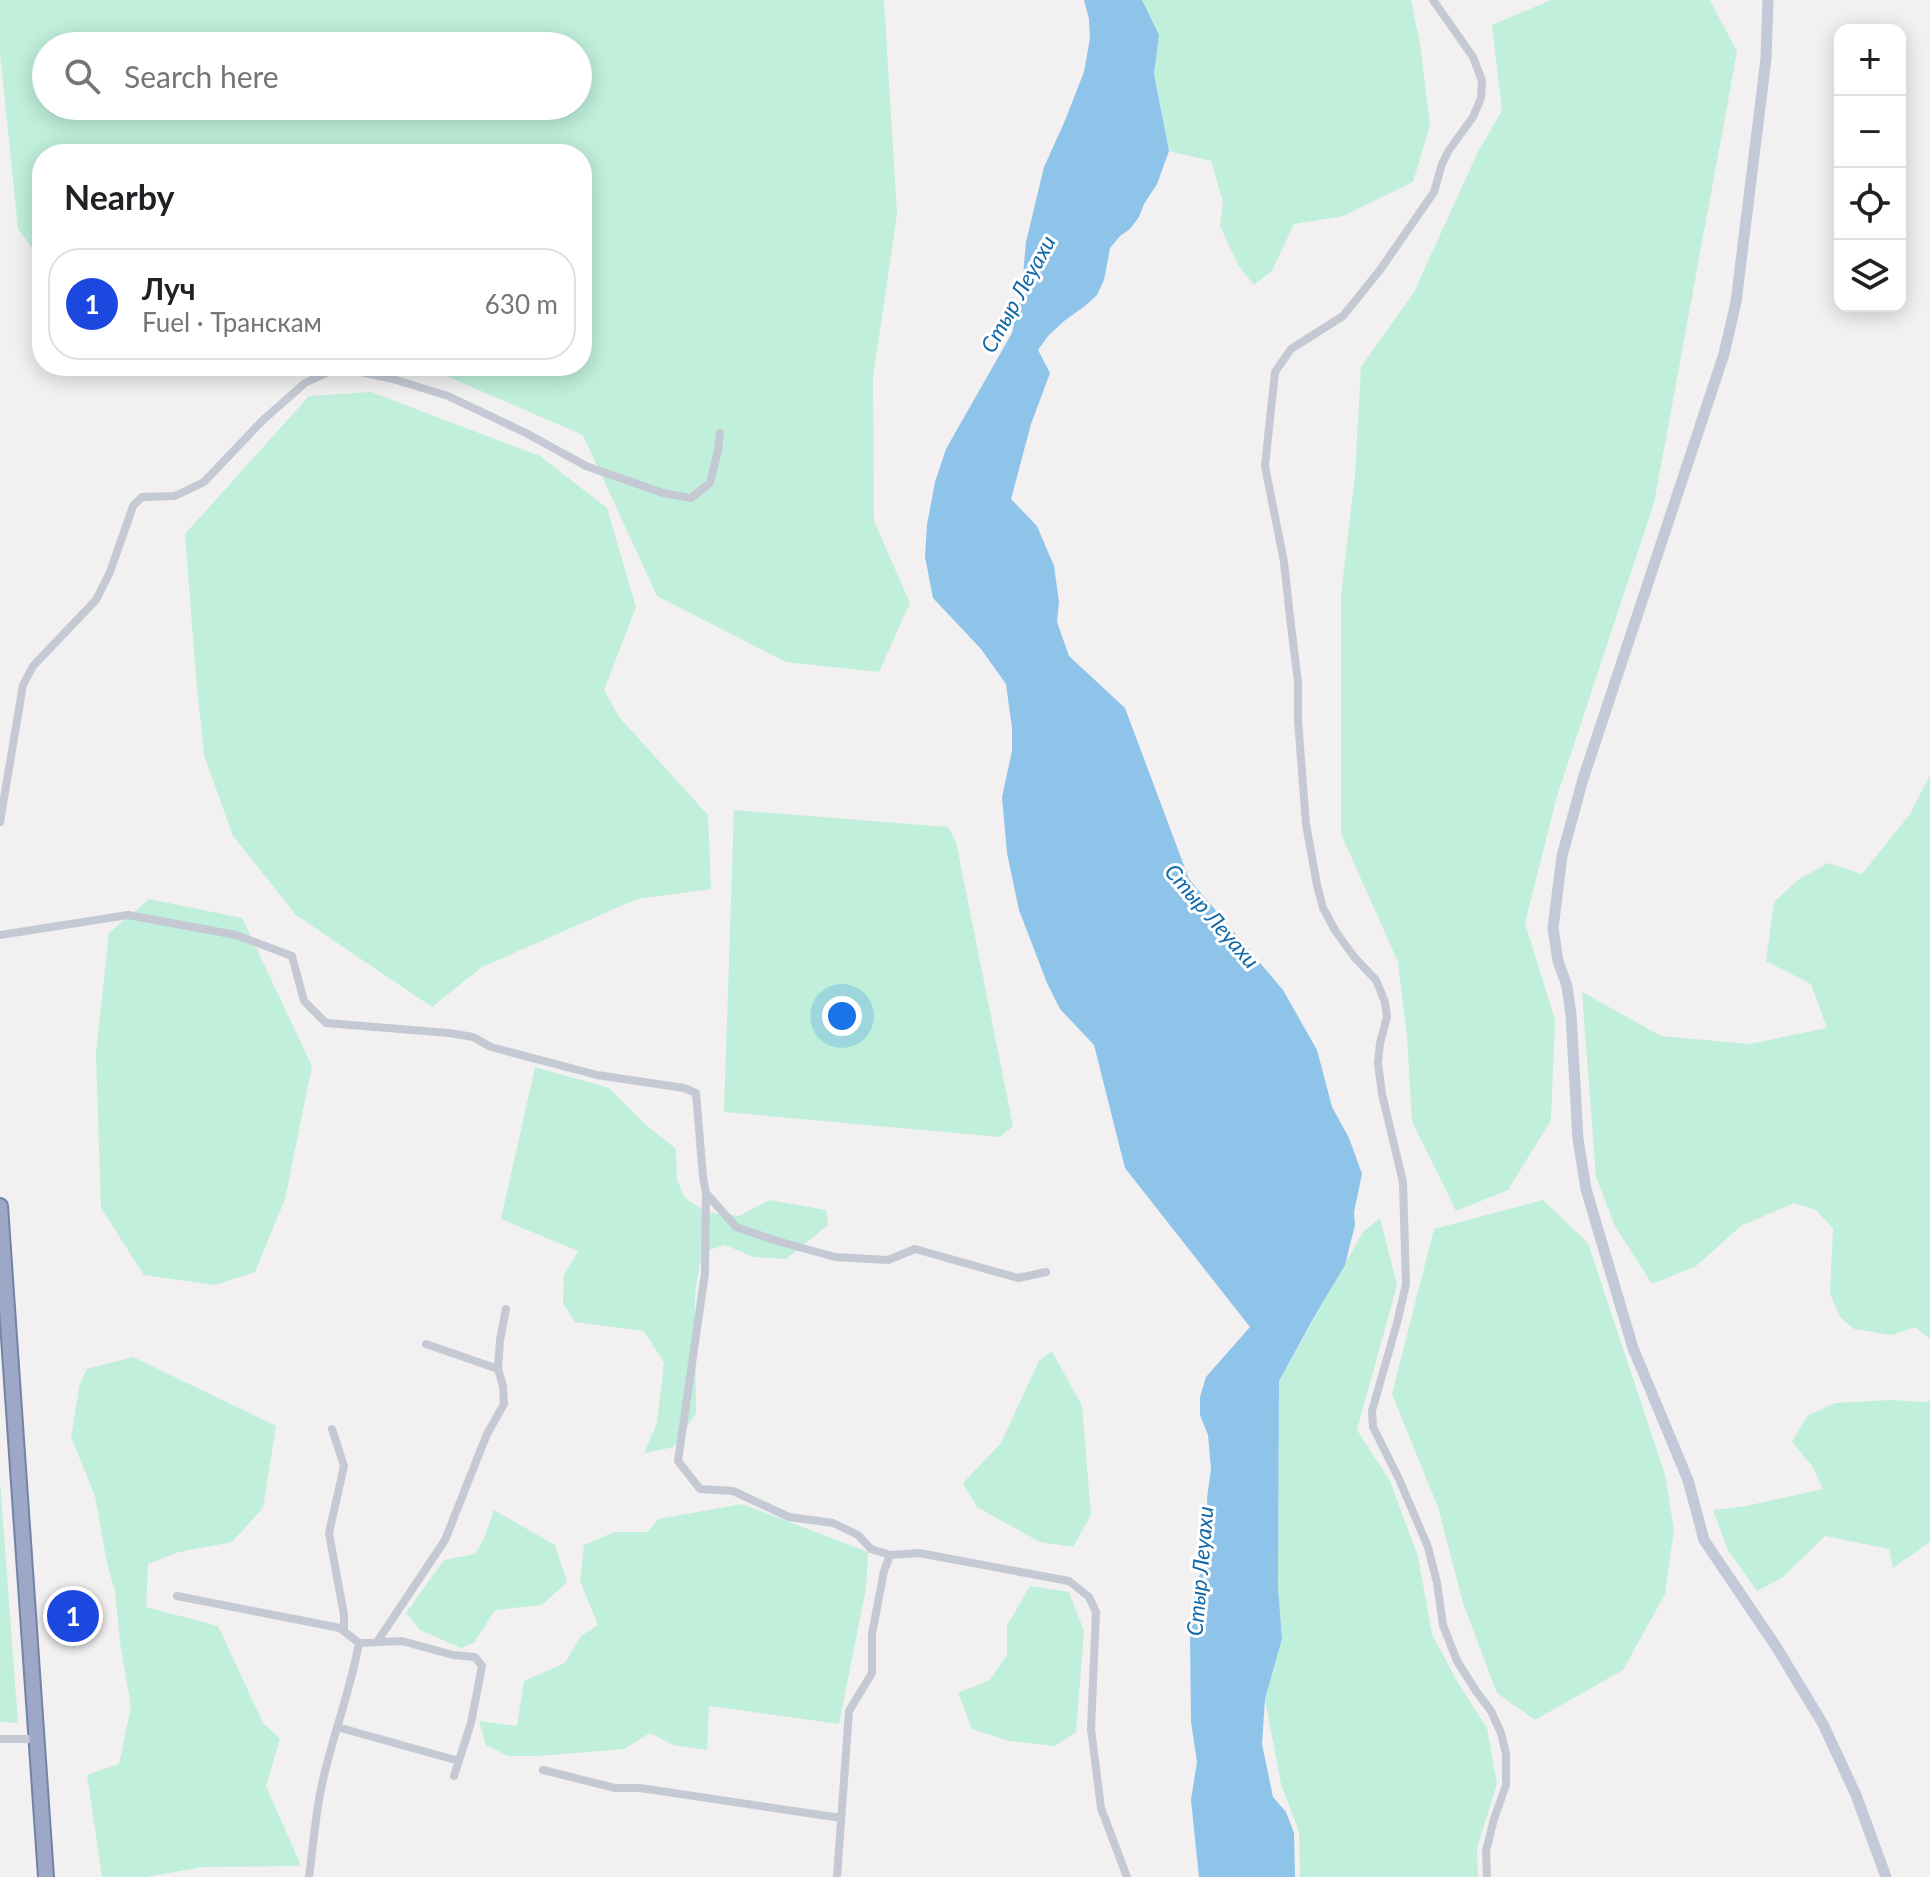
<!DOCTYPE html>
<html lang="en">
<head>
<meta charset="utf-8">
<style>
	body { margin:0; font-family:Lato,sans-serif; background:#f6f6f6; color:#202124 }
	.controls { position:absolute; right:24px; top:24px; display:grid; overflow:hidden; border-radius:16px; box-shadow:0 4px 20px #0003 }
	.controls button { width:72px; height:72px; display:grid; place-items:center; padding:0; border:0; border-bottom:2px solid #e0e0e0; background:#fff; color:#202124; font:40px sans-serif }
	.you { position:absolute; left:842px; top:1016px; width:28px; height:28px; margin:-20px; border:6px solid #fff; border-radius:50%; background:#1a73e8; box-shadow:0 0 0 12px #1a73e833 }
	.badge { display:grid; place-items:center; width:52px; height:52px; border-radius:50%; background:#1d48df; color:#fff; font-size:26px; font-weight:700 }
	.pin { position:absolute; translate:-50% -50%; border:4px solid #fff; box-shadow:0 2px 8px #0006 }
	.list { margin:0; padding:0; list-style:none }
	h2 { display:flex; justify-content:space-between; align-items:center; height:104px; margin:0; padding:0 32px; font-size:34px }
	h2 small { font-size:26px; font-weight:400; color:#757577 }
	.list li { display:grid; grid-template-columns:52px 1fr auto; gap:24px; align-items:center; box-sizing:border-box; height:112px; margin:0 16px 16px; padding:0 16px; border:2px solid #e0e0e0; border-radius:32px }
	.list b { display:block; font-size:30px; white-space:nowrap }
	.list p { margin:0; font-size:26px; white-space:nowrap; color:#757577 }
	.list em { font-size:26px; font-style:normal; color:#757577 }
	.icon { flex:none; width:44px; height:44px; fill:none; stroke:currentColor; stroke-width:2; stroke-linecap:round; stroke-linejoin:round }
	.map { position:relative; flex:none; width:1930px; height:1877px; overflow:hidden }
	.search { position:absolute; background:#fff; box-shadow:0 4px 20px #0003; left:32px; top:32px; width:560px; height:88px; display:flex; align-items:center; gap:20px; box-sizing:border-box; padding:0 28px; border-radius:44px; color:#757577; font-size:30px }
	.panel { position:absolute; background:#fff; box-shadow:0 4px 20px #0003; left:32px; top:144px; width:560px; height:232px; border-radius:32px }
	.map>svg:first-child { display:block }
</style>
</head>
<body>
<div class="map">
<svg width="1930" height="1877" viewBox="0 0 1930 1877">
	<rect width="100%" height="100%" fill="#f2f0f0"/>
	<path fill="#c0efdc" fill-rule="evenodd" d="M0,0H884L897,214L873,378L874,521L910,603L879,672L786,662L657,596L583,435L423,366H582V154H42V261L18,229L0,53ZM46,46H578V106H46Z
		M1142,0H1411L1420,44L1430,125L1413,182L1343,216L1294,224L1272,271L1254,285L1238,265L1220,226L1223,202L1211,161L1169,151L1154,74L1159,35Z
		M1551,0H1710L1737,52L1654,503L1557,796L1525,923L1555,1020L1551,1120L1508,1190L1456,1211L1412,1121L1407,1037L1398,962L1341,834V595L1355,476L1361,367L1414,292L1477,154L1502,110L1492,25Z
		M371,392L540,456L607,508L636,607L604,690L619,717L708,815L711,889L637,899L482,967L432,1007L296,915L233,836L204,755L196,677L185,534L309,396Z
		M1930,775V1339L1915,1327L1892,1335L1854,1329L1840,1317L1830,1294L1833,1228L1816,1210L1794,1203L1741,1226L1696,1266L1652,1284L1615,1226L1596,1177L1582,992L1661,1036L1749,1044L1827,1028L1811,984L1766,961L1774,902L1798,880L1828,863L1862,874L1910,814Z
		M734,810L948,827L956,842L1013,1126L1000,1137L724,1112Z
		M149,899L242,918L312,1066L285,1199L255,1272L215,1285L144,1275L101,1208L96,1053L109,933Z
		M535,1067L609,1088L646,1125L676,1149L677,1180L685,1198L706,1212L739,1216L770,1200L826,1210L828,1225L786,1259L754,1257L725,1245L702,1252L695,1293L696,1413L674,1447L644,1453L657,1423L664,1363L644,1331L575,1322L563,1303L564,1275L578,1251L501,1219Z
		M1543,1200L1588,1243L1665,1475L1674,1530L1665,1594L1623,1670L1535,1720L1497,1693L1463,1603L1438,1507L1392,1394L1434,1229Z
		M1380,1218L1397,1285L1357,1430L1390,1481L1418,1557L1432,1634L1457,1681L1487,1728L1497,1784L1477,1848L1478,1877H1300L1299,1832L1281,1784L1265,1699L1282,1639L1278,1587L1279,1381L1363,1232Z
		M1052,1351L1082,1406L1091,1515L1073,1547L1040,1542L977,1507L963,1483L1001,1443L1039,1361Z
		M133,1357L276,1426L263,1508L232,1542L179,1552L148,1564L146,1607L218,1626L263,1723L280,1739L266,1786L301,1866L203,1867L146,1877H102L87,1775L119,1764L131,1706L120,1643L115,1591L107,1563L95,1496L71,1437L80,1383L87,1369Z
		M1891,1400L1923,1402L1930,1401V1542L1893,1568L1889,1549L1825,1536L1782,1578L1757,1591L1728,1550L1713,1510L1746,1506L1823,1489L1812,1466L1792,1442L1807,1416L1835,1403Z
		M0,1481L18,1723L0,1722Z
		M742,1504L868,1552L866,1588L839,1724L709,1706L707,1750L673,1745L650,1733L624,1749L539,1756H508L486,1745L479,1721L517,1726L524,1681L565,1663L581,1636L598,1625L580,1581L584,1545L614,1532H648L658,1519Z
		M494,1510L555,1545L567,1582L542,1605L495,1610L474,1643L461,1648L420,1630L406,1613L444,1560L475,1554L484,1539Z
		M1030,1586L1069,1592L1084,1631L1076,1732L1055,1746L1009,1741L972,1729L958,1693L990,1680L1007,1655V1626Z"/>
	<path fill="#8ec3ea" d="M1084,0H1142L1159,35L1154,74L1169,151L1157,184L1144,204L1139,217L1130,229L1120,236L1110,248L1104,280L1097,295L1085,306L1064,321L1048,336L1038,350L1050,373L1031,424L1011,499L1037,526L1054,566L1059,602L1057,622L1069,656L1125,708L1189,879L1283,990L1317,1050L1332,1107L1349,1138L1362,1174L1354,1212L1355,1225L1345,1265L1313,1319L1279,1381L1278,1587L1282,1639L1265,1699L1262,1744L1273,1797L1286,1812L1294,1833L1295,1877H1199L1191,1800L1197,1762L1191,1722L1190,1631L1195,1587L1204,1564L1209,1536L1207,1498L1211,1469L1208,1435L1200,1415V1397L1206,1377L1250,1327L1125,1168L1094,1045L1060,1009L1047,983L1019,910L1007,853L1002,797L1012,751V728L1006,684L981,649L933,598L925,557L927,525L935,482L946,449L1012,333L1022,287L1026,242L1044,167L1064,123L1084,72L1090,38L1089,19Z"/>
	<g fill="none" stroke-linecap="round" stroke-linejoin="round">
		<g stroke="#7482a9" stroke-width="18">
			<path id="trunk" d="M0,1206L46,1877"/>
		</g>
		<path stroke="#c4c9d4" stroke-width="8" d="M1433,0L1473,57L1482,81L1481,98L1473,117L1449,150L1442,164L1434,192L1380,270L1343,316L1291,349L1275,372L1265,466L1284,562L1290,617L1298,682V720L1306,824L1317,885L1323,908L1336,932L1355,958L1376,980L1385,1002L1387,1017L1380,1043L1378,1063L1382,1094L1403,1182L1406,1284L1397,1323L1372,1411L1373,1427L1399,1479L1428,1547L1437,1583L1443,1625L1457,1661L1476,1691L1491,1711L1501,1733L1506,1754V1785L1494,1819L1486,1851L1487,1877
			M0,822L23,685L33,666L96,600L110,572L133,506L142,497L175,496L204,482L263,420L305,383L335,369L352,370L393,379L448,396L526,433L586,466L663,493L691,498L710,483L718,450L720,433
			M0,935L128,915L236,935L292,956L304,1001L326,1023L449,1033L473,1037L491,1047L597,1075L684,1088L696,1093L703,1177L706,1193L736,1227L777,1241L835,1257L888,1260L915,1249L1018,1278L1046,1272
			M706,1193L705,1273L678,1461L700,1489L733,1491L789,1517L833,1523L858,1535L871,1549L890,1555
			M426,1344L498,1369
			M332,1429L344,1466L329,1533L344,1615V1631
			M177,1596L340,1628L359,1643
			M377,1642L445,1540L487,1434L504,1404L503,1386L498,1369L500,1340L506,1309
			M337,1727L459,1761
			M0,1739H38
			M543,1770L615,1788H640L841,1818
			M309,1877C313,1848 315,1818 321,1789C331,1740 350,1693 359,1643L402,1641L453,1655L475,1657L482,1666L471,1723L454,1776
			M837,1877L849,1711L872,1673V1634L884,1571L890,1555L919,1553L1069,1581L1089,1597L1096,1612L1091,1729L1101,1808L1127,1877"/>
		<path stroke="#c3c9d8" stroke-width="11" d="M1768,0L1766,59L1736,302L1724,354L1583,779L1562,856L1553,928L1558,961L1567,986L1571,1015L1578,1139L1586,1189L1633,1348L1688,1480L1704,1540L1777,1648L1823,1724L1856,1795L1886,1877"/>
		<use href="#trunk" stroke="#9ca8c6" stroke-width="14"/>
	</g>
	<g text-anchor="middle" stroke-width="6" stroke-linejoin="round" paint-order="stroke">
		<g font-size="22" font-style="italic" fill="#0f68a9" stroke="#fff">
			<text transform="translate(1018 294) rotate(-61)" y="8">Стыр Леуахи</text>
			<text transform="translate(1212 916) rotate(49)" y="8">Стыр Леуахи</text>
			<text transform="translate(1200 1571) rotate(-85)" y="8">Стыр Леуахи</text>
		</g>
	</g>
</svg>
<div class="controls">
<button>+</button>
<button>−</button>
<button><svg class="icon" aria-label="locate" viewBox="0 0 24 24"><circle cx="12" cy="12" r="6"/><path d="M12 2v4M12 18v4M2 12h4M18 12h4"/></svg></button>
<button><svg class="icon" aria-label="layers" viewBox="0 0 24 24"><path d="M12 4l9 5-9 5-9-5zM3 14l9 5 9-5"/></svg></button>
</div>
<div class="you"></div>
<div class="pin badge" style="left:73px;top:1616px">1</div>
<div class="search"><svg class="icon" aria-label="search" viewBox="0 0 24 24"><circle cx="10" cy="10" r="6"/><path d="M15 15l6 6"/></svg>Search here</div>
<section class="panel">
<h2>Nearby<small></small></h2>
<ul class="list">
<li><span class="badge">1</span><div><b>Луч</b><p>Fuel · Транскам</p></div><em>630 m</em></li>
</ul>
</section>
</div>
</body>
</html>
